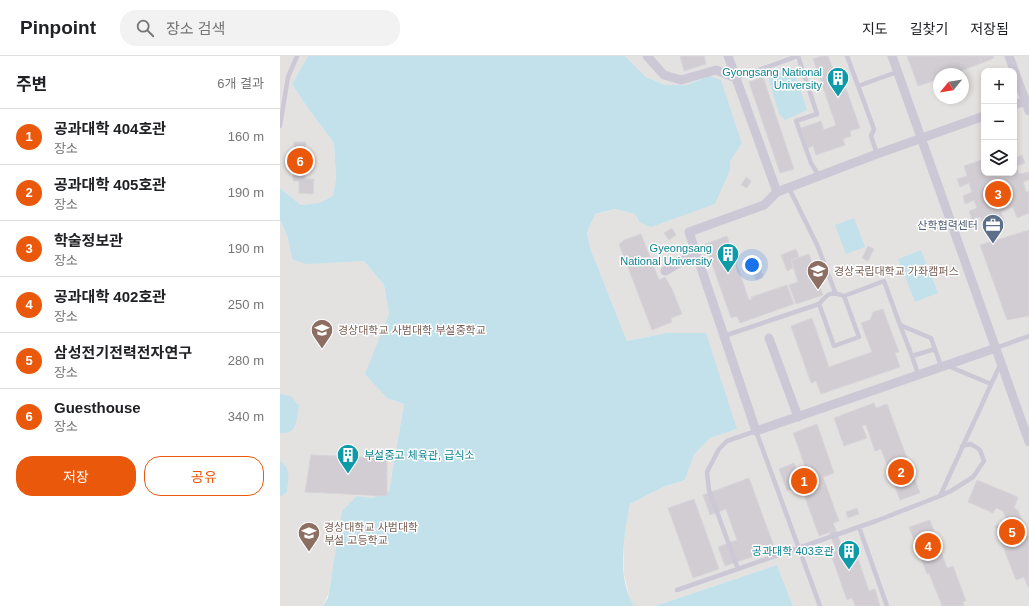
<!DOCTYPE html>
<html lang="ko">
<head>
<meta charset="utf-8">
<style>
	body { margin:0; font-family:Helvetica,"Noto Sans KR",sans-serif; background:#f2f2f2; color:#202124 }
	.controls { position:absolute; right:12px; top:12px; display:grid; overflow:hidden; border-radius:8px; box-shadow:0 2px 6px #0003 }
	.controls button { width:36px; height:36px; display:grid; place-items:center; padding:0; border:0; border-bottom:1px solid #e0e0e0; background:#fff; color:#202124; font:20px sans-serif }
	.compass { position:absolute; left:653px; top:12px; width:36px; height:36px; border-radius:50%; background:#fff; box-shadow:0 2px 6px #0003; rotate:240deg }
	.you { position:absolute; left:472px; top:209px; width:14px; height:14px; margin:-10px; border:3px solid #fff; border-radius:50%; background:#1a73e8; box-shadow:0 0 0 6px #1a73e833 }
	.badge { display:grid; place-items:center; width:26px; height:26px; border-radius:50%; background:#ea580c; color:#fff; font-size:13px; font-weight:700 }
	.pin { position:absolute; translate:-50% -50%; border:2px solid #fff; box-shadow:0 1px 4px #0006 }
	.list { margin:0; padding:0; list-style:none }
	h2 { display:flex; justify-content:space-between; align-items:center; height:52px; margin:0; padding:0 16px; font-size:17px }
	h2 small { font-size:13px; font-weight:400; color:#757577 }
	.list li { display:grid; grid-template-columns:26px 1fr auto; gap:12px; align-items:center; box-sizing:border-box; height:56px; padding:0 16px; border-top:1px solid #e0e0e0 }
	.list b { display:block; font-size:15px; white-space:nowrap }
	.list p { margin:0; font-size:13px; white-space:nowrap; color:#757577 }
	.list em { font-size:13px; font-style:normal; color:#757577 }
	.actions { display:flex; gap:8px; padding:12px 16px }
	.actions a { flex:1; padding:9px 0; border:1px solid #ea580c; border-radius:16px; text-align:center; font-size:14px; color:#ea580c }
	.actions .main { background:#ea580c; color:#fff }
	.icon { flex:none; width:22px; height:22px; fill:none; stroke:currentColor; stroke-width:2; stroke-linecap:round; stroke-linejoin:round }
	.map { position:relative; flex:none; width:749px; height:550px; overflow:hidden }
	header { display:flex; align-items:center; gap:24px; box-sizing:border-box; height:56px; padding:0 20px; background:#fff; border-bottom:1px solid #e0e0e0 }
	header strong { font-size:19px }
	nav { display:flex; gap:22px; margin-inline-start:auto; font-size:14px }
	.search { width:280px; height:36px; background:#f2f2f2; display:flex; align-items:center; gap:10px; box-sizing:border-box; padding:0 14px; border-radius:16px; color:#757577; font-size:15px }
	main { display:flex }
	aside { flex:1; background:#fff }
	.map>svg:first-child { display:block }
</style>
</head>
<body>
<header>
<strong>Pinpoint</strong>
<div class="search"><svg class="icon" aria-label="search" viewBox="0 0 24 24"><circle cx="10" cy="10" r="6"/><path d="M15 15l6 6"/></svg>장소 검색</div>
<nav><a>지도</a><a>길찾기</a><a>저장됨</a></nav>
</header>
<main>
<aside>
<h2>주변<small>6개 결과</small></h2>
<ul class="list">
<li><span class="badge">1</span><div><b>공과대학 404호관</b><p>장소</p></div><em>160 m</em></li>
<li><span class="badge">2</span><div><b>공과대학 405호관</b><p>장소</p></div><em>190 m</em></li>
<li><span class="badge">3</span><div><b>학술정보관</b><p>장소</p></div><em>190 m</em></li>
<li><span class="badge">4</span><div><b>공과대학 402호관</b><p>장소</p></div><em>250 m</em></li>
<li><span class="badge">5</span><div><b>삼성전기전력전자연구</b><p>장소</p></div><em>280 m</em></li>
<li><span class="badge">6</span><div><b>Guesthouse</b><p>장소</p></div><em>340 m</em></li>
</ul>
<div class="actions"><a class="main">저장</a><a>공유</a></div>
</aside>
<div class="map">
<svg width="749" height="550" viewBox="0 0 749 550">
	<rect width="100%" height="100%" fill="#f2f1f0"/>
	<path fill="#e4e2e1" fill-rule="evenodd" d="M0,0H28L12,28L27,51L54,87L56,122L53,140L39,147L21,149L0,132Z
		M345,0H749V550H513L497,509L375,550H354L350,544L344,518L343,483L350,448L383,431L405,424L414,399L430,382L457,373L386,277L347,285L311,194L307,177L315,158L335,153L355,158L359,166L435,148L450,115V105L462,88L429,20L407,29H385L366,21ZM704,15H734V117H704ZM659,18H683V42H659Z
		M0,164L7,179L12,203L84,205L104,229L109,258L107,342L124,348L109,435L92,442L77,440L52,518L48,539L43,550H0Z"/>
	<path fill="#c3e1ea" d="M28,0H345L366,21L385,29H407L429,20L441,24L462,88L450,105V115L435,148L371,171L359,166L355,158L335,153L315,158L307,177L311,194L347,285L386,277H426L457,373L430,382L414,399L405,424L383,431L350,448C344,479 336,521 354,550H43L48,542L62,455L77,440L92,442L109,435L124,348L107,342L85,318L109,258L104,229L84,205L26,208L12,203L7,179L0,164V132L21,149L39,147L53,140L56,122L54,87L27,51L12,28Z
		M504,14L514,15L527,54L505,64L499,58L488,21Z
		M574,162L585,191L566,198L555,169Z
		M641,194L658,237L635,246L618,203Z
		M0,338L11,340L19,350C16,363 18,379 0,377Z
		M0,405C12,413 8,423 7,436L0,441Z
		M497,509L513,550H375Z"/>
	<path fill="#d1cdd3" stroke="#d8d4da" d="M400,0H424L426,8L404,15Z
		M542,0H548L555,18L560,16L580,72L570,75L571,80L563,83L565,89L536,99L533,90L528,92L521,72L541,65L544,74L556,69L533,3Z
		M627,0H699L702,7L672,18H659V23L638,30Z
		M699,0H713L714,2L702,7Z
		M483,21L514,113L500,117L469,26Z
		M14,86H26L25,123H34L33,138L19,137V125H13Z
		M742,99L745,107L737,110L739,118L749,116V124L743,126L746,136L749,135V157L737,162L733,151L721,156L725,167L705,174L700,161L692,164L689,155L697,152L694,144L685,148L683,140L692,136L689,127L680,131L677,123L687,120L684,110L704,103V117H734V102Z
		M466,121L471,125L467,132L461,129Z
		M392,172L396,179L389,184L384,177Z
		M749,174V260L727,264L700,189Z
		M361,178L379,224L385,221L392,233L402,258L391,262L392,266L372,274L339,188L344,184Z
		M447,180L469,244L472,243L471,241L507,229L514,248L460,267L457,260L451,262L425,188Z
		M588,190L594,193L588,205L582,202Z
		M516,193L519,201L511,204L513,212L507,215L501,199Z
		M529,198L543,239L516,248L509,229L518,226L511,204Z
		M480,209L483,222L476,224L472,212Z
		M603,253L619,296L615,297L620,311L541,338L536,325L531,327L511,270L532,262L549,311L592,296L581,267L590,264L593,256Z
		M594,347L596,352L607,348L640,437L620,444L601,393L595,395L586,369L582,370L587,382L564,390L554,362Z
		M537,368L554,417L543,421L559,465L553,467L556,474L539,480L521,430L507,435L499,413L514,407L517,416L526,413L513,377Z
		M31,399L107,402V440L25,436Z
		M469,422L495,493L445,510L438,491L457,484L446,453L430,459L423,439Z
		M697,424L738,441L734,452L738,454L749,483V530L748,531L744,521L736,524L715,470L727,465L723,455L716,452L713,457L688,446Z
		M414,443L439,513L413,522L388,452Z
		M577,452L579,458L568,462L566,456Z
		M650,464L667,512L673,510L686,545L683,546L684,550H662L649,517L647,518L629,471Z
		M556,474L562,492L556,494L549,476Z
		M573,488L589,535L595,533L600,550H575L572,542L567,544L550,496Z"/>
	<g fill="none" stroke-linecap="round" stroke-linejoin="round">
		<path stroke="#ccc8d5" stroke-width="4.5" d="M518,0L537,58L516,65L531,107L539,120
			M567,0L594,73L591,80L597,98
			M456,22L518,0
			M578,30L617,16
			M0,70L8,21L17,0
			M509,132L538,191L555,236
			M564,240L604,225L620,269L651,282L655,293L632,300L638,318
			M620,269L632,300
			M444,280L539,248C548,237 551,235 564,240L579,281L554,290L539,248
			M716,292L749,280
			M655,293L661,310
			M668,310L711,328
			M660,440L671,435L693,421L704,405L700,394L691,388L682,390
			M579,471L607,550
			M458,513L429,434L427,416L439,393L447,385L476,375L540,550
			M397,534L596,465L660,440L720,309"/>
		<path stroke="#ccc8d5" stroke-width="9" d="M367,0L384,19L401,24L436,14L456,22
			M448,0L497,136
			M612,0L749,386
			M729,0L749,55
			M734,49L749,44
			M704,60L597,98L497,136L484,149L409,176L476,375L716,292
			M385,215L416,197
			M489,282L518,361"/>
	</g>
	<defs>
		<g id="building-pin" transform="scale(1.15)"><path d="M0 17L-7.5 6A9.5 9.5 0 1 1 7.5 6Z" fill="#0f9aa8" stroke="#fff"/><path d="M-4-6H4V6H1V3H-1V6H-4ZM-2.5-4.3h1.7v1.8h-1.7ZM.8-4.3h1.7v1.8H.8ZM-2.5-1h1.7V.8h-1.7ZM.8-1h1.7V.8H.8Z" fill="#fff"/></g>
		<g id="office-pin" transform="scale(1.15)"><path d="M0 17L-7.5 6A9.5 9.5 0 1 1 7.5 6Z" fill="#5c6f8a" stroke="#fff"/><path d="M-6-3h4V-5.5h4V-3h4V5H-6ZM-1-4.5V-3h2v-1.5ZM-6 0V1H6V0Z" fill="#fff"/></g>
		<g id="university-pin" transform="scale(1.15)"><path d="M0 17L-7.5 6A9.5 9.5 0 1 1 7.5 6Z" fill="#8d6e63" stroke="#fff"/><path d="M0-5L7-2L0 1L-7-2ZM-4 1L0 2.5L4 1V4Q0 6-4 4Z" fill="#fff"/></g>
		<g id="school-pin" transform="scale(1.15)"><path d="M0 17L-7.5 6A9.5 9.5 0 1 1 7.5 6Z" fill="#8d6e63" stroke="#fff"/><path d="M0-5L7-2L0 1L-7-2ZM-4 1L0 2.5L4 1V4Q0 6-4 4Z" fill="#fff"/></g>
	</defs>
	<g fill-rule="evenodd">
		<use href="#building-pin" x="558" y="22"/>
		<use href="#office-pin" x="713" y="169"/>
		<use href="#building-pin" x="448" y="198"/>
		<use href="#university-pin" x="538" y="215"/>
		<use href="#school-pin" x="42" y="274"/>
		<use href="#building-pin" x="68" y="399"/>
		<use href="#school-pin" x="29" y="477"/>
		<use href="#building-pin" x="569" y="495"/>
	</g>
	<g text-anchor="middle" stroke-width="3" stroke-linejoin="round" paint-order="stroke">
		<g font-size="11" fill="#0d838f" stroke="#fff" text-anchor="end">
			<text x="542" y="20">Gyongsang National<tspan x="542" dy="13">University</tspan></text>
			<text x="432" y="196">Gyeongsang<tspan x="432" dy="13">National University</tspan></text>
			<text x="84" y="403" text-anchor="start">부설중고 체육관, 급식소</text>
			<text x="554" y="499">공과대학 403호관</text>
		</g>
		<g font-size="11" fill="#4e5e75" stroke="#fff" text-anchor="end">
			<text x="698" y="173">산학협력센터</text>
		</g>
		<g font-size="11" fill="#785e54" stroke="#fff" text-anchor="start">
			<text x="554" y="219">경상국립대학교 가좌캠퍼스</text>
			<text x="58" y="278">경상대학교 사범대학 부설중학교</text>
			<text x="44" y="475">경상대학교 사범대학<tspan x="44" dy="13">부설 고등학교</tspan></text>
		</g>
	</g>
</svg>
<div class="controls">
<button>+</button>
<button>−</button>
<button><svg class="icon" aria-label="layers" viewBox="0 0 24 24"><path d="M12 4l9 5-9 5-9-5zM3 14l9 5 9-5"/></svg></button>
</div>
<svg class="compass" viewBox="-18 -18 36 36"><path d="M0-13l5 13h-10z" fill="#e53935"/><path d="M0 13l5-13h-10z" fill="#757577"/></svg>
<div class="you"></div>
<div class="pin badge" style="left:524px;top:425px">1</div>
<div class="pin badge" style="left:621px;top:416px">2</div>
<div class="pin badge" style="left:718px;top:138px">3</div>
<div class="pin badge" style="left:648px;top:490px">4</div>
<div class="pin badge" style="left:732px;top:476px">5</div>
<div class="pin badge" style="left:20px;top:105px">6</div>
</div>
</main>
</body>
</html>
